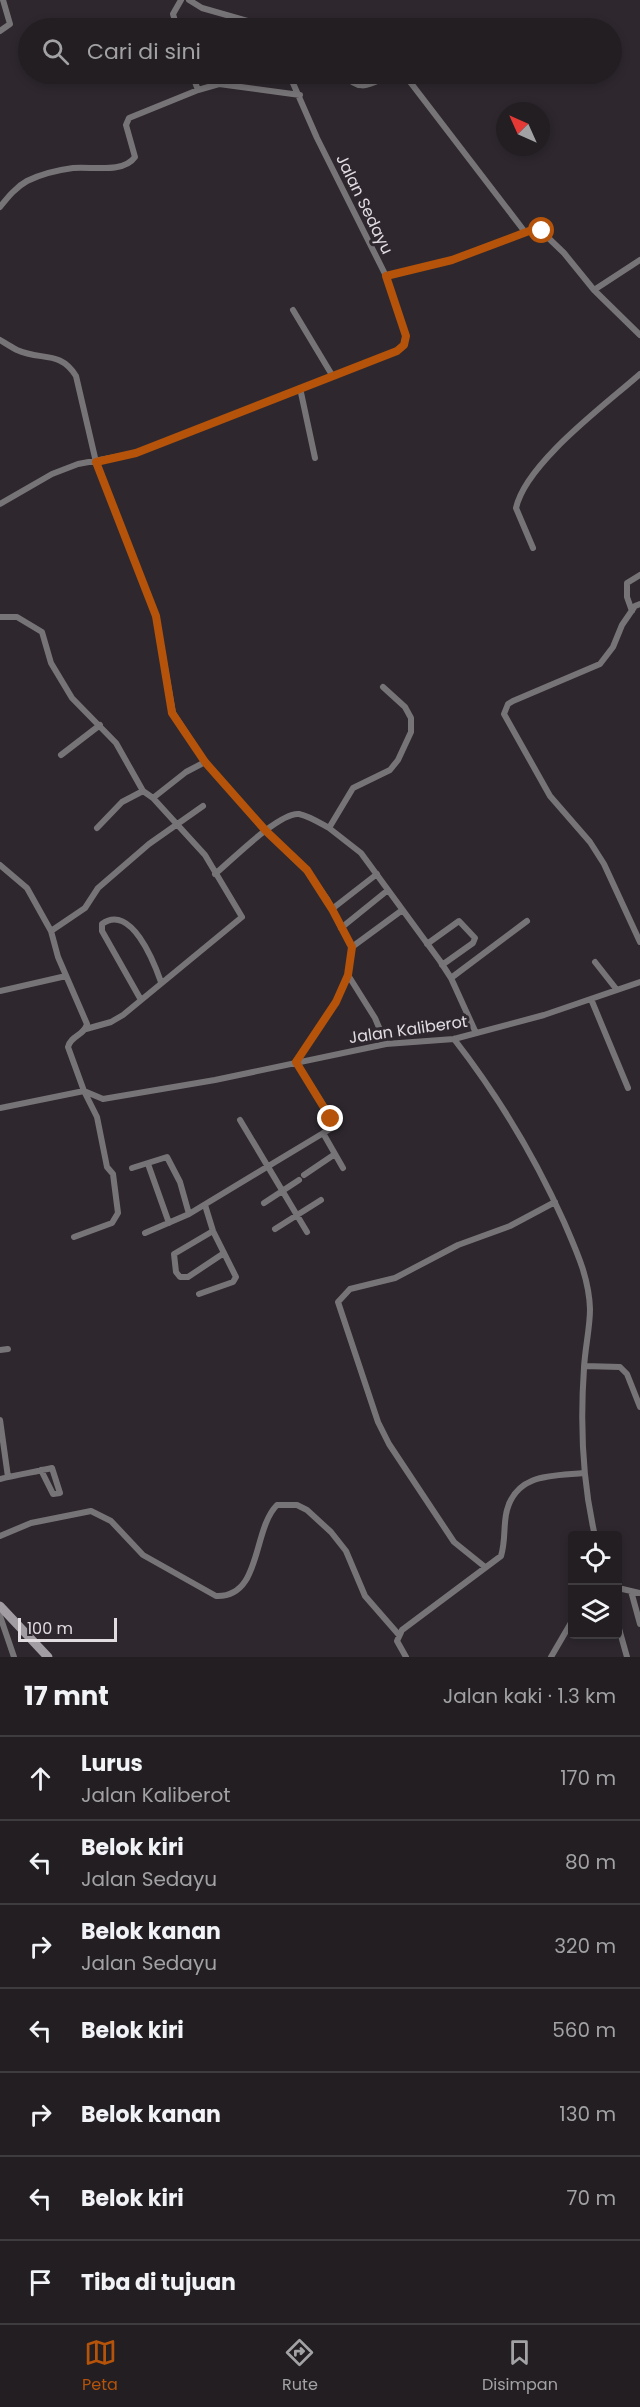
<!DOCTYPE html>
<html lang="id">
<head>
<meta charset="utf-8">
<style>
	body { margin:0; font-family:Poppins,sans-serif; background:#2a272a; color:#f1f3f6 }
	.controls { position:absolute; right:18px; bottom:18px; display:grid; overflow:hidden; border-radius:6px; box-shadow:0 3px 9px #0003 }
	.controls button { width:54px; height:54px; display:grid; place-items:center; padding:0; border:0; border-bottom:2px solid #3f3c40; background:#221e22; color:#f1f3f6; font:30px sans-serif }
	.compass { position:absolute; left:496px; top:102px; width:54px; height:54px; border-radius:50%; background:#221e22; box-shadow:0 3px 9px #0003; rotate:315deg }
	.scale { position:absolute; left:18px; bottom:15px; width:99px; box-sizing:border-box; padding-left:6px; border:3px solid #e0dce0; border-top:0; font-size:16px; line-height:21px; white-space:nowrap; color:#e0dce0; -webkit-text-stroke:4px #2e282e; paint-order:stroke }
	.stop { position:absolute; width:18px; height:18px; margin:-14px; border:4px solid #b45309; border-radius:50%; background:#fff }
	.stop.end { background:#b45309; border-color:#fff; box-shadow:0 2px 6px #0008 }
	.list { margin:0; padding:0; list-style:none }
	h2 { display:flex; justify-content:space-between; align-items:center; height:78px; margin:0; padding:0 24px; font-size:26px }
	h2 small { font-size:20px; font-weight:400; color:#a2a2a5 }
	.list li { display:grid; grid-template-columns:39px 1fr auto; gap:18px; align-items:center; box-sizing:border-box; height:84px; padding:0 24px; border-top:2px solid #3f3c40 }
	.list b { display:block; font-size:22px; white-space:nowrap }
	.list p { margin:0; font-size:20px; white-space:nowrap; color:#a2a2a5 }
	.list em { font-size:20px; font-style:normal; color:#a2a2a5 }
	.icon { flex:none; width:33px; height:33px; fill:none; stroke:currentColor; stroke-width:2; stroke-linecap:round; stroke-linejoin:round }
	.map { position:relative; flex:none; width:640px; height:1657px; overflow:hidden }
	.search { position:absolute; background:#221e22; box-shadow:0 3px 9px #0003; left:18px; right:18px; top:18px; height:66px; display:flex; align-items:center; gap:15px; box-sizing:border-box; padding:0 21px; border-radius:33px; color:#a2a2a5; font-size:22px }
	.sheet { height:666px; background:#221e22 }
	nav { display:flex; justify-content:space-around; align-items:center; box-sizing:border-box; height:84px; border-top:2px solid #3f3c40; background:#221e22; font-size:16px; color:#a2a2a5 }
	nav a { display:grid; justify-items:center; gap:3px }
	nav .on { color:#b45309 }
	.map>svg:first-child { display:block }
</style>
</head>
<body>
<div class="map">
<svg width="640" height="1657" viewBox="0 0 640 1657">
	<rect width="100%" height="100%" fill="#2e282e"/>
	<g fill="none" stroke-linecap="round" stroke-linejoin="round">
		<path stroke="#777477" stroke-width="6" d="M189,0L202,8L272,28
			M177,28L173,14L181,0
			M0,31L10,24L3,0
			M192,74L198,90
			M344,74C361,95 372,82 393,74
			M404,74L525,232
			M0,207C8,197 16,187 27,181C41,174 58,170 73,168C91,166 123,174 135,157L126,125L129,118L198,90L219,84L300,95
			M386,276L451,260L538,228L564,253L594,290L640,335
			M594,290L640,260
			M293,310L332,375
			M0,340C5,343 11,347 17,350C41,361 60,350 76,376L96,462L156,616L173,713L205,762L266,831L307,871L327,899L352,947L348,975L336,1002L296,1062L329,1114L332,1123L330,1129L189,1214L145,1233
			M300,388L315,458
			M0,504L52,474L78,464L137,453L397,351L404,345L406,336L386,276L317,138L289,74
			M533,548L516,508C526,463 605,405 640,374
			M640,604L635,606L622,625L613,647L600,664L513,701L508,704L504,714L550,796L590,842L604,864L640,942
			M632,611L627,597V583L640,575
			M0,617H17L42,632L51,663L72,698L116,743L143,791L153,798
			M383,687L405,707L411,718V732L398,760L390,770L353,788L329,828L361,853L440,961L451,978L476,1033
			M61,755L100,725
			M97,828L122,802L143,791
			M0,865L27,888L51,931L58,957L87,1024C84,1036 71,1035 68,1047L84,1091L97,1117L107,1167L113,1174L118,1213L112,1223L74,1237
			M215,874C231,861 279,812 299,814C309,816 320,823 329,828
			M332,909L377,874
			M341,928L388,890
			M51,931L85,908L98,888L149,844L203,806
			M427,944L459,921L475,938L473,943L442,965
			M352,947L401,911
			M595,962L617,990
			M348,975L375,1018L386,1044
			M451,978L527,921
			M0,991L66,976
			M591,999L628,1088
			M141,1000L102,931V924C131,903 154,962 161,982
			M86,1029L111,1022L123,1015L242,917L205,855L153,798L186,772L205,762
			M454,1039C499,1097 534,1155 564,1222C576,1250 589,1277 590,1309C590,1328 585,1348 584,1368C580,1425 582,1480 595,1536
			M0,1108L84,1091L103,1099L215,1080L386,1044L454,1039L544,1015L640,982
			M240,1120L307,1232
			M323,1133L343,1168
			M148,1164L169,1223
			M132,1168L167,1157L180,1182L189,1214
			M304,1175L335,1154
			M264,1203L299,1180
			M275,1229L321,1200
			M213,1231L174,1254L176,1272L180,1277H188L224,1253
			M199,1294L233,1282L236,1277L213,1231L205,1205
			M0,1350L8,1349
			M584,1366L620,1367L627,1374L640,1407
			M0,1420L8,1477
			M0,1479C17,1475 34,1472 52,1468L60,1493L53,1494L41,1470
			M0,1536L31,1523L91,1511L111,1521L143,1555L216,1596C262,1598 252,1530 277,1505H297L307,1510L331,1532L346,1551L365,1596L399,1635
			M485,1567L454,1542L389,1444L378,1422L338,1302L350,1289L395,1278L458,1245L510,1226L555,1202
			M618,1588L640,1593
			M631,1591L640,1624
			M0,1616L14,1657
			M618,1625L627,1657
			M406,1657L397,1641L402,1630L501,1556C506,1540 503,1524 507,1510C517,1473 553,1476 584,1473
			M551,1657L572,1621"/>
		<path stroke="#a29da2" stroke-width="9" d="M0,1606L48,1657"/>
	</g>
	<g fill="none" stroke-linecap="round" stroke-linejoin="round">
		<path stroke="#b45309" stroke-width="8" d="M331,1119L296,1062L336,1002L348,975L352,947L332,909L307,870L266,831L205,762L172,713L156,616L96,462L136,453L397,351L404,345L406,336L386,276L452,260L537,228L542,231"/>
	</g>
	<g text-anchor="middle" stroke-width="6" stroke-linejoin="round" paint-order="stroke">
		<g font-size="16" fill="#e0dce0" stroke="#2e282e">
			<text transform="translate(365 204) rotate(64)" y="6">Jalan Sedayu</text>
			<text transform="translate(408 1029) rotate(-8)" y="6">Jalan Kaliberot</text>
		</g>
	</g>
</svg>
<div class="controls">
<button><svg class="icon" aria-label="locate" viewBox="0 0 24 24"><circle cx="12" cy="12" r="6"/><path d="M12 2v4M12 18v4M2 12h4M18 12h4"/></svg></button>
<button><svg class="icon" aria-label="layers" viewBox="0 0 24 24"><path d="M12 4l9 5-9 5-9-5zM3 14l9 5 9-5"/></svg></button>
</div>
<svg class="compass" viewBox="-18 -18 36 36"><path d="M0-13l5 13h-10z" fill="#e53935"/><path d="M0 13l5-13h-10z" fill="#a2a2a5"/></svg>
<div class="scale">100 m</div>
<div class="stop" style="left:542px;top:231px"></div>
<div class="stop end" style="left:331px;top:1119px"></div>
<div class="search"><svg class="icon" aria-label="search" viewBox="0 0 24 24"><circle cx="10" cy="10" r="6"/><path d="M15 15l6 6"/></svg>Cari di sini</div>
</div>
<section class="sheet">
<h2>17 mnt<small>Jalan kaki · 1.3 km</small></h2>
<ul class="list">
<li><svg class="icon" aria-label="ahead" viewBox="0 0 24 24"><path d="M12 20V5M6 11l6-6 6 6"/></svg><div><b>Lurus</b><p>Jalan Kaliberot</p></div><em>170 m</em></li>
<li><svg class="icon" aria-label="left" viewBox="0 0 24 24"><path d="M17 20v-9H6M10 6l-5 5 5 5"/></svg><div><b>Belok kiri</b><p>Jalan Sedayu</p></div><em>80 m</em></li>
<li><svg class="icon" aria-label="right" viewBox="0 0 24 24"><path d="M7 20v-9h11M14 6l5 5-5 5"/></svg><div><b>Belok kanan</b><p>Jalan Sedayu</p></div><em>320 m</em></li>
<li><svg class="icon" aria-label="left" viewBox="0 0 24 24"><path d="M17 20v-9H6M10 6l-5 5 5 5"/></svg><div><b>Belok kiri</b></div><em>560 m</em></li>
<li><svg class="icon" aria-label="right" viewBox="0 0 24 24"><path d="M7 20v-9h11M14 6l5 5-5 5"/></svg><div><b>Belok kanan</b></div><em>130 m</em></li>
<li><svg class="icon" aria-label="left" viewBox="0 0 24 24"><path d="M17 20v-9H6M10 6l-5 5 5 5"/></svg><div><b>Belok kiri</b></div><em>70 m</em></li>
<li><svg class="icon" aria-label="arrive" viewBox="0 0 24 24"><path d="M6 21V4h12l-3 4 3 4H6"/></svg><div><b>Tiba di tujuan</b></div></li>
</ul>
</section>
<nav>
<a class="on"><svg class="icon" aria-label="map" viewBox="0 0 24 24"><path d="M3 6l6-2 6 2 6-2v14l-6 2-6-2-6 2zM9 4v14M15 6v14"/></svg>Peta</a>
<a><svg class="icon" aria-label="directions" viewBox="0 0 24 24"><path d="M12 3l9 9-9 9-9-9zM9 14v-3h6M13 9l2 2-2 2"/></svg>Rute</a>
<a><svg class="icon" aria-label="saved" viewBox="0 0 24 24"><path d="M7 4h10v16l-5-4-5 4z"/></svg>Disimpan</a>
</nav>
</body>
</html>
